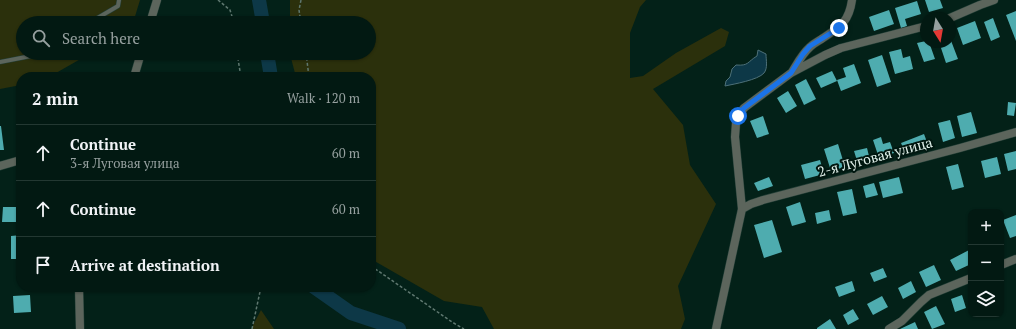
<!DOCTYPE html>
<html lang="en">
<head>
<meta charset="utf-8">
<style>
	body { margin:0; font-family:"PT Serif",serif; background:#102620; color:#f1f3f6 }
	.controls { position:absolute; right:12px; bottom:12px; display:grid; overflow:hidden; border-radius:8px; box-shadow:0 1px 3px #0004 }
	.controls button { width:36px; height:36px; display:grid; place-items:center; padding:0; border:0; border-bottom:1px solid #233832; background:#021912; color:#f1f3f6; font:20px sans-serif }
	.compass { position:absolute; left:920px; top:12px; width:36px; height:36px; border-radius:50%; background:#021912; box-shadow:0 1px 3px #0004; rotate:169deg }
	.stop { position:absolute; width:12px; height:12px; margin:-9px; border:3px solid #1a73e8; border-radius:50%; background:#fff }
	.stop.end { background:#1a73e8; border-color:#fff; box-shadow:0 1px 4px #0008 }
	.list { margin:0; padding:0; list-style:none }
	h2 { display:flex; justify-content:space-between; align-items:center; height:52px; margin:0; padding:0 16px; font-size:17px }
	h2 small { font-size:13px; font-weight:400; color:#96a09f }
	.list li { display:grid; grid-template-columns:26px 1fr auto; gap:12px; align-items:center; box-sizing:border-box; height:56px; padding:0 16px; border-top:1px solid #233832 }
	.list b { display:block; font-size:15px; white-space:nowrap }
	.list p { margin:0; font-size:13px; white-space:nowrap; color:#96a09f }
	.list em { font-size:13px; font-style:normal; color:#96a09f }
	.icon { flex:none; width:22px; height:22px; fill:none; stroke:currentColor; stroke-width:2; stroke-linecap:round; stroke-linejoin:round }
	.map { position:relative; flex:none; width:1016px; height:329px; overflow:hidden }
	.search { position:absolute; background:#021912; box-shadow:0 1px 3px #0004; left:16px; top:16px; width:360px; height:44px; display:flex; align-items:center; gap:10px; box-sizing:border-box; padding:0 14px; border-radius:22px; color:#96a09f; font-size:15px }
	.panel { position:absolute; background:#021912; box-shadow:0 1px 3px #0004; left:16px; top:72px; width:360px; height:220px; border-radius:16px }
	.map>svg:first-child { display:block }
</style>
</head>
<body>
<div class="map">
<svg width="1016" height="329" viewBox="0 0 1016 329">
	<rect width="100%" height="100%" fill="#032118"/>
	<path fill="#2b300c" d="M0,0H140L133,23H23V53H91L49,77H21V85L0,89Z
		M290,0H646L640,7L630,33V78L643,76L676,53L721,28L729,32L725,46L653,89L683,125L690,165L716,204L678,286L685,319L681,329H494L482,307L444,301L371,259V77H296L291,58V53H369V23H290Z
		M261,310L274,329H251Z"/>
	<path fill="#0d3847" stroke="#4d7078" d="M758,50L766,54C766,60 768,68 764,73C758,80 734,84 725,86L726,81L730,77L732,69L736,65C749,66 747,62 757,56Z"/>
	<g fill="none" stroke-linecap="round" stroke-linejoin="round">
		<path stroke="#0d3847" stroke-width="14" d="M259,0L263,23
			M267,53L271,77
			M314,287L351,313L399,329"/>
	</g>
	<path fill="#4eacaf" d="M925,0H940L943,8L929,12Z
		M917,1L921,14L905,19L907,26L901,28L895,8Z
		M889,10L894,24L874,31L869,17Z
		M1016,11V41L1006,15Z
		M993,18L1000,37L991,41L984,22Z
		M975,21L981,38L963,45L957,28Z
		M950,38L958,59L946,63L939,42H950Z
		M926,41V42H929L935,59L924,62L917,43Z
		M901,49L903,58L910,56L913,69L895,74L889,52Z
		M882,55L891,82L877,87L868,60Z
		M854,64L861,83L841,91L837,80L846,77L843,68Z
		M832,71L837,81L821,88L816,78Z
		M806,79L816,99L804,105L795,85Z
		M788,91L797,106L786,113L777,98Z
		M1008,102L1016,103L1014,116L1007,115Z
		M971,112L977,133L962,137L957,116Z
		M763,116L769,134L757,138L750,121Z
		M950,120L955,138L943,142L938,123Z
		M0,126H1L4,150H0Z
		M924,134L927,142L904,150L901,143Z
		M881,137L883,144L890,142L894,153L879,158L873,140Z
		M838,144L845,167L831,171L824,149Z
		M867,148L870,160L858,164L854,151Z
		M1016,151V169L1008,171L1004,154Z
		M997,157L1001,174L985,178L981,161Z
		M820,160L824,174L805,179L801,165Z
		M958,164L964,187L952,190L946,167Z
		M769,177L773,186L758,191L754,183Z
		M899,177L903,193L883,198L879,182Z
		M874,183L878,195L866,198L863,186Z
		M852,189L857,213L843,216L837,192Z
		M800,202L806,222L792,226L786,207Z
		M3,207H21V222H2Z
		M829,210L831,220L817,224L815,213Z
		M1016,215V236L1010,238L1003,220Z
		M772,220L782,252L764,258L754,225Z
		M21,235V259H11V236Z
		M971,249V264L956,271L950,260Z
		M934,265L941,280L926,287L919,272Z
		M883,268L887,277L874,282L870,273Z
		M852,281L855,291L839,297L835,287Z
		M911,281L916,292L903,299L898,288Z
		M30,295L31,312L14,313L13,296Z
		M962,295L966,308L955,312L951,299Z
		M882,296L888,307L873,315L867,304Z
		M936,306L945,324L932,329L924,312Z
		M853,309L859,319L848,325L843,315Z
		M830,319L836,329H817V328Z
		M915,322L918,329H900Z"/>
	<g fill="none" stroke-linecap="round" stroke-linejoin="round">
		<g stroke="#223e36" stroke-width="5">
			<path id="lane" d="M89,23L118,6L119,0
				M0,62L36,55L39,53"/>
		</g>
		<g stroke="#223e36" stroke-width="9">
			<path id="street" d="M950,18L980,5L994,0
				M150,23L157,0
				M792,72C797,64 802,54 810,47C814,43 819,41 823,38C840,27 849,22 852,0
				M134,77L141,53
				M0,166L17,161H21
				M742,209L751,204L763,200L960,148L1016,132
				M1001,265L1016,259
				M79,287L80,329
				M716,329L742,209L735,137L736,123L738,116L744,108L791,73L825,55L841,48L926,26
				M889,329L902,321L921,302L929,295L971,278"/>
		</g>
		<path stroke="#5f7870" stroke-width="1.5" stroke-dasharray="3 2" stroke-linecap="butt" d="M218,0L230,10L234,23
			M301,0L299,10L301,23
			M237,53L241,77
			M306,53L309,77
			M371,266L452,322L464,329
			M252,329L261,287"/>
		<use href="#lane" stroke="#5c655c" stroke-width="4"/>
		<use href="#street" stroke="#5c655c" stroke-width="8"/>
	</g>
	<g fill="none" stroke-linecap="round" stroke-linejoin="round">
		<path stroke="#1a73e8" stroke-width="5" d="M738,116L744,108L791,73L803,54L810,46L839,28"/>
	</g>
	<g text-anchor="middle" stroke-width="4" stroke-linejoin="round" paint-order="stroke">
		<g font-size="14" fill="#e1f1eb" stroke="#001710">
			<text transform="translate(875 157) rotate(-15)" y="5">2-я Луговая улица</text>
		</g>
	</g>
</svg>
<div class="controls">
<button>+</button>
<button>−</button>
<button><svg class="icon" aria-label="layers" viewBox="0 0 24 24"><path d="M12 4l9 5-9 5-9-5zM3 14l9 5 9-5"/></svg></button>
</div>
<svg class="compass" viewBox="-18 -18 36 36"><path d="M0-13l5 13h-10z" fill="#e53935"/><path d="M0 13l5-13h-10z" fill="#96a09f"/></svg>
<div class="stop" style="left:738px;top:116px"></div>
<div class="stop end" style="left:839px;top:28px"></div>
<div class="search"><svg class="icon" aria-label="search" viewBox="0 0 24 24"><circle cx="10" cy="10" r="6"/><path d="M15 15l6 6"/></svg>Search here</div>
<section class="panel">
<h2>2 min<small>Walk · 120 m</small></h2>
<ul class="list">
<li><svg class="icon" aria-label="ahead" viewBox="0 0 24 24"><path d="M12 20V5M6 11l6-6 6 6"/></svg><div><b>Continue</b><p>3-я Луговая улица</p></div><em>60 m</em></li>
<li><svg class="icon" aria-label="ahead" viewBox="0 0 24 24"><path d="M12 20V5M6 11l6-6 6 6"/></svg><div><b>Continue</b></div><em>60 m</em></li>
<li><svg class="icon" aria-label="arrive" viewBox="0 0 24 24"><path d="M6 21V4h12l-3 4 3 4H6"/></svg><div><b>Arrive at destination</b></div></li>
</ul>
</section>
</div>
</body>
</html>
